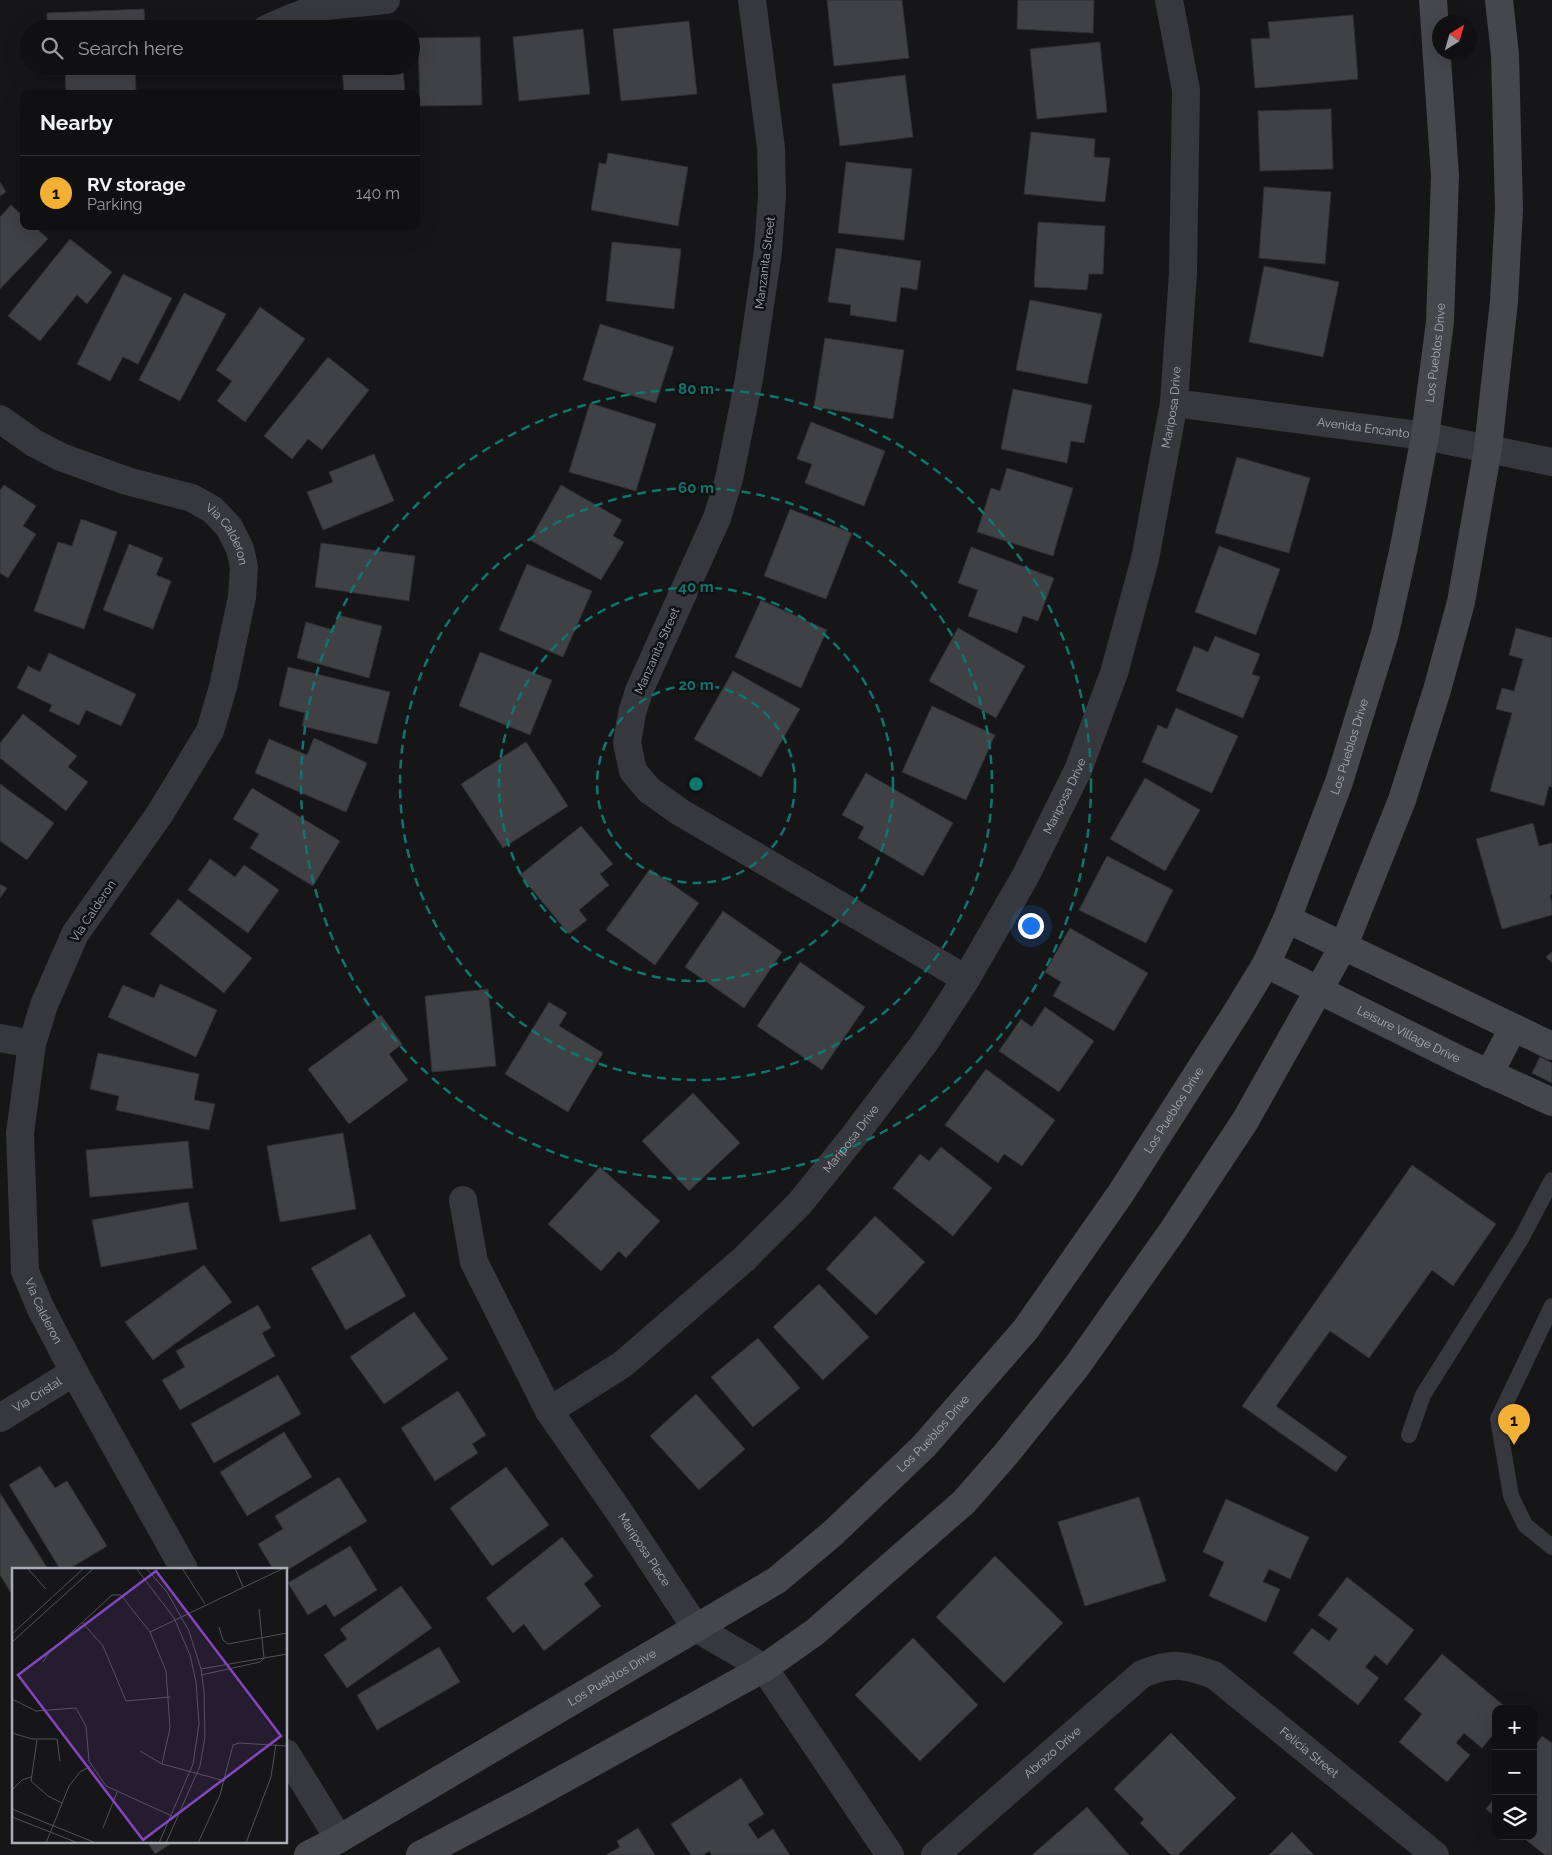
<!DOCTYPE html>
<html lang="en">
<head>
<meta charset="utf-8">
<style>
	body { margin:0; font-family:Raleway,sans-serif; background:#1e1e20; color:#f1f3f6 }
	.controls { position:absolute; right:15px; bottom:15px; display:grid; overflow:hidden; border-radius:10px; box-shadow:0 5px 20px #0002 }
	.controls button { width:45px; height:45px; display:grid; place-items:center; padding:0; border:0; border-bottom:1px solid #303032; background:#101012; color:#f1f3f6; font:25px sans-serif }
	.compass { position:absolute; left:1432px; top:15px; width:45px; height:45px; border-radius:50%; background:#101012; box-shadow:0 5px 20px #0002; rotate:37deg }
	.you { position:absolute; left:1030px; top:925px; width:18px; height:18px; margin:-12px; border:4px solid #fff; border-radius:50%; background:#1a73e8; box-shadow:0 0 0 8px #1a73e833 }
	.badge { display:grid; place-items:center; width:32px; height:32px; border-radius:50%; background:#f2b134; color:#111; font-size:16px; font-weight:700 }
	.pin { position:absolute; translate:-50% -41px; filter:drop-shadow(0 1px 2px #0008) }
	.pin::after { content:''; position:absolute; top:26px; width:18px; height:15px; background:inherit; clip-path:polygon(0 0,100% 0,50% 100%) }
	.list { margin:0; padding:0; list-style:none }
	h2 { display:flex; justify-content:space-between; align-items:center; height:65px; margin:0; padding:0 20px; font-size:21px }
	h2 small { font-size:16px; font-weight:400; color:#9c9d9f }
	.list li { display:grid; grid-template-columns:32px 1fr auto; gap:15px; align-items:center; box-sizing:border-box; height:75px; padding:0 20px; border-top:1px solid #303032 }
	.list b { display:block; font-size:19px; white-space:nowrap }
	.list p { margin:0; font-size:16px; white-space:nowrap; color:#9c9d9f }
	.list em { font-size:16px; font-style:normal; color:#9c9d9f }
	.icon { flex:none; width:28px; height:28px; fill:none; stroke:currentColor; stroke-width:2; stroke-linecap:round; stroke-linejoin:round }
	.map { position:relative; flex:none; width:1552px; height:1855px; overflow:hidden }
	.search { position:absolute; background:#101012; box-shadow:0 5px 20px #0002; left:20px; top:20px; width:400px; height:55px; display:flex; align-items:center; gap:12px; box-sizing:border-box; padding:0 18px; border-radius:28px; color:#9c9d9f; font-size:19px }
	.panel { position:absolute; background:#101012; box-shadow:0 5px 20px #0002; left:20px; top:90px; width:400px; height:140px; border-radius:10px }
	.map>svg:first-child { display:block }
</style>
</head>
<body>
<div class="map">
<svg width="1552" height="1855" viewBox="0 0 1552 1855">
	<rect width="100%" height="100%" fill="#161618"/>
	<path fill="#404145" stroke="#303034" d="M827,0H902L909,58L834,66Z
		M1018,0H1094L1093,33L1017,29Z
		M144,9L145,29H47V13Z
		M1353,15L1358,79L1255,88L1251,39L1270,38L1268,22Z
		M689,21L697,94L621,101L613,29Z
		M583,29L590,94L519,101L513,37Z
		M480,37L482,105L420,106L418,38Z
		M1100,42L1107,112L1037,119L1030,49Z
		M65,66H135L136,92L66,94Z
		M342,66H403L405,94H344Z
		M905,75L913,137L840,146L832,84Z
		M1331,109L1333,169L1260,171L1258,111Z
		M1031,132L1095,139L1094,157L1110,158L1105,202L1024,194Z
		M608,153L688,167L678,226L591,210L599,163L606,164Z
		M846,162L912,169L904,240L838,233Z
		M0,182L6,192L0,196Z
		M1264,187L1331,192L1325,264L1259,258Z
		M11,205L24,217V226H34L48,239L0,289V217Z
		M1038,222L1105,226L1103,274H1089L1087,290L1034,287Z
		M70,239L112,272L87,304L77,295L40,341L8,316Z
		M612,242L681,249L674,309L606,301Z
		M836,248L921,261L917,290L901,287L896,322L850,315L851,305L828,302Z
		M1264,266L1339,282L1323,357L1249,342Z
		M123,274L172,298L138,364L123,357L110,381L77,364Z
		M184,293L226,314L180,401L139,380Z
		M1030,300L1102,314L1087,384L1016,370Z
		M260,307L305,339L245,422L217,401L232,381L216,370Z
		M600,324L674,347L656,403L583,380Z
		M825,338L904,350L893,419L814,407Z
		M328,357L369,390L322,450L308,439L292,459L264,436Z
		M1013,389L1092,405L1084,443L1071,441L1067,463L1001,449Z
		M590,403L656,424L636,491L569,472Z
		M811,422L885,451L864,506L805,483L812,464L797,459Z
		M374,454L394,501L323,530L307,492L333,482L329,472Z
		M1237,457L1310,478L1289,553L1215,533Z
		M1007,468L1073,488L1053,556L977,532L991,488L1000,491Z
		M4,485L36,506L23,526L36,534L8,578L0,573V490Z
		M561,485L622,520L613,536L624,542L601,580L530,540Z
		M790,509L852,533L826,599L764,576Z
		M81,519L117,532L84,629L34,611L58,542L72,546Z
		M321,543L415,556L409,601L315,587Z
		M129,544L163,558L156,575L171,581L153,629L103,610Z
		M1219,546L1280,569L1256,635L1195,612Z
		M971,547L1054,578L1038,621L1023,616L1017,633L968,616L978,590L958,583Z
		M527,564L592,591L563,657L499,630Z
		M761,600L827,630L801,688L735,657Z
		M338,615L382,626L369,678L297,658L306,622L333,630Z
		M958,628L1025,666L996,718L929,681Z
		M1516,628L1552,638V787L1549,786L1544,806L1490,791L1512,713L1496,709L1502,688L1514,691L1523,659L1509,655Z
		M1215,636L1260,654L1252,674L1260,677L1243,718L1176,691L1194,646L1208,652Z
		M480,652L552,680L530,735L459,706Z
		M49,653L136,694L121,726L86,710L79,725L49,711L52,705L17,688L28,666L40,672Z
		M288,667L390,692L377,744L302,726L305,713L279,706Z
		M733,671L800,709L761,777L694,739Z
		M932,706L995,735L966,800L902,772Z
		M1176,708L1238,736L1212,793L1142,762L1158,725L1167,729Z
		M23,714L77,756L68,767L88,782L66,811L0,758V743Z
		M314,738L367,763L346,812L255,773L269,739L307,755Z
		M526,742L568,806L503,848L461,784Z
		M866,773L953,823L923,876L858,838L864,827L842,815Z
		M1145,778L1200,810L1165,871L1110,839Z
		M0,784L54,823L27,860L0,841Z
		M252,788L340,841L313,886L250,848L259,834L233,819Z
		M1533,823L1539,846L1552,843V894L1550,895L1552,903V915L1502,929L1476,839Z
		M581,826L613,864L600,874L609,885L579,910L587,920L569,934L520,875Z
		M1107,856L1173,890L1146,943L1079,910Z
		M210,859L235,877L244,865L279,890L248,933L188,890Z
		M650,869L699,903L655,965L606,930Z
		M0,884L7,888L0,898Z
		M178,899L252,958L224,993L150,934Z
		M723,911L782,952L744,1008L685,967Z
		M1070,928L1148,973L1114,1031L1053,996L1061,982L1045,972Z
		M1552,952V963L1546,957Z
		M800,962L865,1007L822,1070L757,1026Z
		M160,984L217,1010L196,1057L108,1017L123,985L154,998Z
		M488,989L496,1066L432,1072L425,996Z
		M549,1002L567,1013L559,1026L603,1053L568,1112L505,1074Z
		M1045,1007L1094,1041L1059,1092L999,1051L1021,1019L1032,1027Z
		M381,1015L402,1044L389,1054L408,1080L349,1124L308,1069Z
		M98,1053L199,1074L194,1100L215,1104L209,1130L116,1110L119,1096L90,1089Z
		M1540,1057L1552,1063V1083L1532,1073Z
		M986,1069L1055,1120L1022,1166L1004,1154L998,1163L945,1125Z
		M693,1093L740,1143L689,1191L642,1141Z
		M343,1133L356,1209L280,1222L267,1146Z
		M188,1141L193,1188L90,1197L86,1150Z
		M941,1147L992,1188L953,1236L893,1188L920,1154L929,1161Z
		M1412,1165L1496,1224L1453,1286L1432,1270L1369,1358L1330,1331L1276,1406L1347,1457L1336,1472L1242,1406Z
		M600,1167L660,1221L626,1258L619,1251L601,1271L548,1224Z
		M188,1202L197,1249L101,1267L92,1220Z
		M875,1216L925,1262L876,1315L826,1269Z
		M370,1234L406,1296L346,1330L311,1268Z
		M204,1265L232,1302L153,1360L125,1322Z
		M819,1284L869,1337L823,1380L773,1327Z
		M258,1305L271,1328L262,1333L275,1356L180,1410L162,1380L185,1367L176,1351Z
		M414,1312L448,1359L384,1404L350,1357Z
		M758,1338L800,1388L753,1427L711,1377Z
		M278,1375L301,1414L214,1463L191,1424Z
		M458,1391L486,1435L472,1444L478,1453L435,1481L401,1428Z
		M696,1394L745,1449L699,1490L650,1436Z
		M284,1432L312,1477L247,1516L220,1472Z
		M40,1466L55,1488L67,1481L107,1546L69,1569H60L9,1485Z
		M506,1467L549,1525L492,1566L450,1508Z
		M339,1477L367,1521L286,1571V1569H273L258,1544L283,1529L275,1516Z
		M0,1493L48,1569H14L13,1596L0,1575Z
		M1139,1497L1166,1581L1085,1606L1058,1522Z
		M1226,1499L1309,1537L1290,1579L1269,1569L1263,1582L1280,1589L1266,1622L1209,1596L1224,1562L1203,1552Z
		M562,1537L593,1576L584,1584L601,1606L544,1651L524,1624L513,1633L486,1598Z
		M350,1546L377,1590L334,1617L326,1604L308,1615L288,1583Z
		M995,1556L1063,1623L1004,1683L936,1617Z
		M1347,1577L1414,1630L1387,1665L1375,1655L1365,1667L1379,1678L1358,1705L1293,1653L1312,1628L1329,1641L1338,1629L1318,1615Z
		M401,1586L432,1628L347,1688L324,1655L347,1639L340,1629Z
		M913,1638L978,1705L920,1761L855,1695Z
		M439,1647L460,1682L377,1730L357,1695Z
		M1442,1654L1508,1709H1496V1731L1482,1748L1464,1733L1456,1743L1470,1755L1447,1782L1399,1742L1422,1714L1404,1699Z
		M1171,1733L1236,1798L1178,1855H1171L1140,1823L1144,1819L1114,1789Z
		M1542,1736L1552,1743V1855H1545L1521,1836H1533V1748Z
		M741,1778L764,1814L748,1824L758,1839L773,1829L790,1855H712L709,1851L703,1855H691L671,1824Z
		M1496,1796V1817L1486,1809Z
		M1087,1807L1129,1855H1032Z
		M638,1828L655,1855H606L620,1847L617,1841Z
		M1292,1832L1314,1855H1269Z
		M147,1841H175L155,1854Z"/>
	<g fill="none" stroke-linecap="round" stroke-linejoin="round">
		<path stroke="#37383d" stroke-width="16" d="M1552,1306L1498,1419L1511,1496L1525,1525L1552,1547
			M1409,1435L1423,1395L1521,1239L1552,1180"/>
		<g stroke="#37383d" stroke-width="28">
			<path d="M752,0L771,148L772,195L768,251L749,379L729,479L717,518L639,691L632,713L627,743L633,771L649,790L680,812L966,979"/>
			<path d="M266,29L291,18L325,6L386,0"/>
			<path id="s1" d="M1174,403L1425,436L1552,462"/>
			<path id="s2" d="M0,419L34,443L61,457L127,481L192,498L213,510L229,527L240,549L244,567L242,597L223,687L210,731L159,815L75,934L44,1005L32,1044L20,1133L25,1271L40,1307L74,1372L184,1569"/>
			<path d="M0,1038L32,1044"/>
			<path id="s3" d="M463,1200L474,1262L549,1411L620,1513L696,1628L764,1668L890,1855"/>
			<path id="s4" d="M549,1411L623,1364L743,1260L800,1203L854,1136L925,1042L966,979L1025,877L1078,770L1114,673L1145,559L1174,403L1183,273L1186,90L1169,0"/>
			<path id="s5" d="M0,1418L74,1372"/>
			<path d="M286,1753L339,1839"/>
			<path id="s6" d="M935,1855L1142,1674C1173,1662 1182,1664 1214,1675L1435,1855"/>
		</g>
		<g stroke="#45474d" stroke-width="28">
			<path d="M1287,919L1552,1046"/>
			<path id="s7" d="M1266,964L1462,1061L1552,1102"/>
			<path d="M1489,1074L1513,1028"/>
			<path id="s8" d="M308,1855L339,1839L777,1580L833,1533L924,1446L1026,1329L1121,1193L1238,1010L1266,964L1287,919L1339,782L1385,633L1404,547L1425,436L1440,322L1445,176L1433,0"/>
			<path d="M420,1855L527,1799L764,1668L815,1632L964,1502L1006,1454L1077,1366L1173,1230L1245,1121L1344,945L1402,800L1437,690L1461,602L1488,448L1504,301L1509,209L1505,55L1499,0"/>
		</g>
	</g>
	<g fill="none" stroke="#0f766e" stroke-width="2.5" stroke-dasharray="9 6">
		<circle cx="696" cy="784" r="99"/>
		<circle cx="696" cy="784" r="197"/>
		<circle cx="696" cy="784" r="296"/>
		<circle cx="696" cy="784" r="395"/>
	</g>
	<g text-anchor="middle" stroke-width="5" stroke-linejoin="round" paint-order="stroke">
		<g font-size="12" fill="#a8adb8" stroke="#111113">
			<text transform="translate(765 263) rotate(-83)" y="4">Manzanita Street</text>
			<text dy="4" stroke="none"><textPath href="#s8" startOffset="1972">Los Pueblos Drive</textPath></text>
			<text dy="4" stroke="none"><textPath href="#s4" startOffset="1219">Mariposa Drive</textPath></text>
			<text dy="4" stroke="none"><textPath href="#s1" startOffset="191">Avenida Encanto</textPath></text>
			<text dy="4" stroke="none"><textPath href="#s2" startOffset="262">Via Calderon</textPath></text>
			<text transform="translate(657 651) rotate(-66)" y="4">Manzanita Street</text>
			<text dy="4" stroke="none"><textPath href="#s8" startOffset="1568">Los Pueblos Drive</textPath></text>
			<text dy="4" stroke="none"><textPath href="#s4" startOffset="814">Mariposa Drive</textPath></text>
			<text transform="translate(93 911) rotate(-56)" y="4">Via Calderon</text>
			<text dy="4" stroke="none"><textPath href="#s7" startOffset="159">Leisure Village Drive</textPath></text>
			<text dy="4" stroke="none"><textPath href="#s8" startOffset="1162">Los Pueblos Drive</textPath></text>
			<text dy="4" stroke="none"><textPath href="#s4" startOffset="409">Mariposa Drive</textPath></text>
			<text dy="4" stroke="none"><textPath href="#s2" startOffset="1102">Via Calderon</textPath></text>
			<text dy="4" stroke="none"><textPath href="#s5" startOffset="44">Via Cristal</textPath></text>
			<text dy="4" stroke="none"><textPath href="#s8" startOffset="758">Los Pueblos Drive</textPath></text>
			<text dy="4" stroke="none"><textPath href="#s3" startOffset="398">Mariposa Place</textPath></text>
			<text dy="4" stroke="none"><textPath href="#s8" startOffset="352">Los Pueblos Drive</textPath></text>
			<text dy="4" stroke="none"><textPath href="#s6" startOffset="156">Abrazo Drive</textPath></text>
			<text dy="4" stroke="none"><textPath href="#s6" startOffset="472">Felicia Street</textPath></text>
		</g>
	</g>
	<g transform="translate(12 1568)">
		<rect width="275" height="275" fill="#161618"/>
		<path fill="none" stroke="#505258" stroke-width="1" d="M15,0L34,21M124,0L162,50L178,87L184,114L187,156L181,196L147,275M134,0L155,24L177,63L189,101L192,123L193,169L188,198L154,275M170,0L193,36M223,0L231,19M247,41L252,90M70,54L91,78L114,133L158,129M207,59L211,72L216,76L275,65M138,64L272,0M0,66L72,0M0,74L82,0M31,94L36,86L100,27H109L138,64L154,103L158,160L150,196M189,101L275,86M189,107L248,94L252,90M0,131L24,143L64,140L74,158L77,193L94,218L160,248M0,165L20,171H45L48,193M25,172L19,213L36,228L50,235M128,183L150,196L213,213M0,222L10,212L19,209M0,241L84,275M0,249L66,275M91,260L105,224M34,275L57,218L68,204L79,198M186,275L208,227L221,177L227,175L275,178M234,275L259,209L264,176"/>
		<path fill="#8446be" fill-opacity="0.15" stroke="#8446be" stroke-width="2.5" d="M144,3L269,168L131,272L6,107Z"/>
		<rect width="275" height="275" fill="none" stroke="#a8adb8" stroke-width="2.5"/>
	</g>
	<circle cx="696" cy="784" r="8" fill="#0f766e" stroke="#111113" stroke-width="2.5"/>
	<g font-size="15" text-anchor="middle" font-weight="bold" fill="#0f766e" stroke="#111113" stroke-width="5" stroke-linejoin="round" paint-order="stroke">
		<text x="696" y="394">80 m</text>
		<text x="696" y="493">60 m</text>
		<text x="696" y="592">40 m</text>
		<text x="696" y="690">20 m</text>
	</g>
</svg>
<div class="controls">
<button>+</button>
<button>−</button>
<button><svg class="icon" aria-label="layers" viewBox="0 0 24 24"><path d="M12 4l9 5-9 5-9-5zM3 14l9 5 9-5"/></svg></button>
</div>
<svg class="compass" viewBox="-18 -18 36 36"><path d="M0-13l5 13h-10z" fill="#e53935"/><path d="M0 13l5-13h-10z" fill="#9c9d9f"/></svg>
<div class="you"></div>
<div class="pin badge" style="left:1514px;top:1445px">1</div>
<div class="search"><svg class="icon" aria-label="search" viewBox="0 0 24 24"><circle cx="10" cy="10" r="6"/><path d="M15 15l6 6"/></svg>Search here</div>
<section class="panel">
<h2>Nearby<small></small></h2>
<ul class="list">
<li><span class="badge">1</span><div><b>RV storage</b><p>Parking</p></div><em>140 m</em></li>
</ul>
</section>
</div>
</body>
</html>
